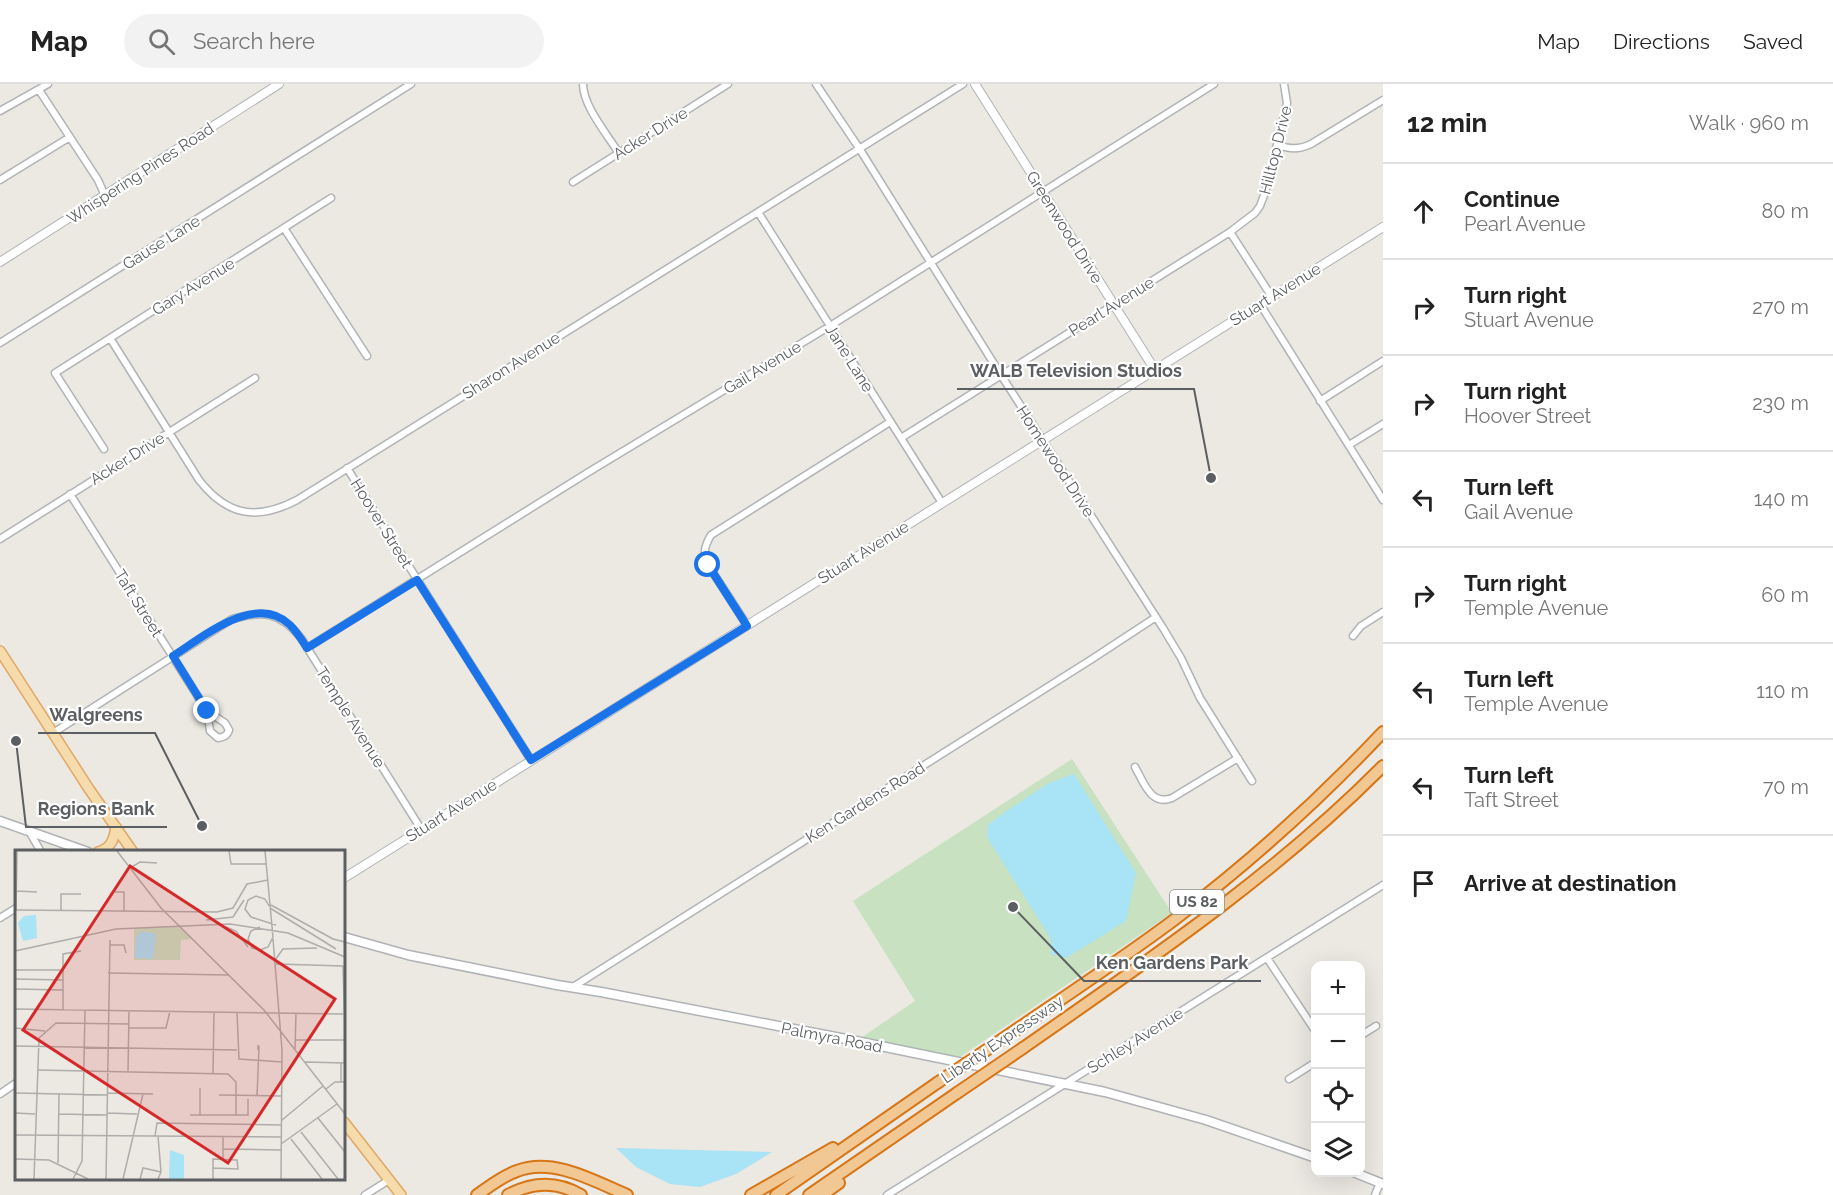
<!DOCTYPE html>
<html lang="en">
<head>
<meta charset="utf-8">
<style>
	body { margin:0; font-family:Raleway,sans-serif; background:#f2f2f2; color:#222 }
	.controls { position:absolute; right:18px; bottom:18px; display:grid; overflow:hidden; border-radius:12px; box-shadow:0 6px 24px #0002 }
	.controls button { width:54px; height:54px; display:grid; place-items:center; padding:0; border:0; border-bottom:2px solid #e0e0e0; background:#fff; color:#222; font:30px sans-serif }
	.stop { position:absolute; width:18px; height:18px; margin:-14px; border:4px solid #1a73e8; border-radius:50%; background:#fff }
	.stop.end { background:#1a73e8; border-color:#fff; box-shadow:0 2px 6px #0008 }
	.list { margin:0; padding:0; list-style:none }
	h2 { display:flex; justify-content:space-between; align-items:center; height:78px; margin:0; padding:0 24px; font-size:26px }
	h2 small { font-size:20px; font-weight:400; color:#767676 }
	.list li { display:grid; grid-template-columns:39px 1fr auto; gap:18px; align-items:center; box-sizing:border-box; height:96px; padding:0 24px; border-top:2px solid #e0e0e0 }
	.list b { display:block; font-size:22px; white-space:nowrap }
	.list p { margin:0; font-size:20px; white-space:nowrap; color:#767676 }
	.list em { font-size:20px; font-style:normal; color:#767676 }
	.icon { flex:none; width:33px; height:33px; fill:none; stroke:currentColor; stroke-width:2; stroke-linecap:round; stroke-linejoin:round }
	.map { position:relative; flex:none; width:1383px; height:1111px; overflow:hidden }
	header { display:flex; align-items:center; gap:36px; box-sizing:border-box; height:84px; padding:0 30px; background:#fff; border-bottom:2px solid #e0e0e0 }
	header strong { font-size:28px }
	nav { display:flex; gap:33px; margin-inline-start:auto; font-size:21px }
	.search { width:420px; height:54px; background:#f2f2f2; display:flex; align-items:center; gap:15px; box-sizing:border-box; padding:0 21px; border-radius:33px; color:#767676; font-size:22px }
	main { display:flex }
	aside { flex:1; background:#fff }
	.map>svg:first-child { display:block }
</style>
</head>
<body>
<header>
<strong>Map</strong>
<div class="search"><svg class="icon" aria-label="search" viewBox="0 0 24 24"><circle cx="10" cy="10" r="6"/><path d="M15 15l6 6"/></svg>Search here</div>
<nav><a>Map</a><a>Directions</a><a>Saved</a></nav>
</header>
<main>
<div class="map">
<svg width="1383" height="1111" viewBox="0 0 1383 1111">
	<rect width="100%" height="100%" fill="#ece8e2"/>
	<path fill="#c7e1c1" d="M1072,675L1172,829L960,973L861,954L915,917L853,817Z"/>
	<path fill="#a8e3f6" d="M1074,690L1136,789L1126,837L1066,874L1051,870V855L987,753L988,741L1005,728L1049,699Z
		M616,1064L772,1068L736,1090L700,1103L670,1100L636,1083Z"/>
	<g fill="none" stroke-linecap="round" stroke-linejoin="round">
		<g stroke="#b0b4b6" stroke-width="9">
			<path id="minor" d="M583,0C583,22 607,50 618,68
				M816,0L859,64L1001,291L1163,544L1181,574L1200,614L1252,697
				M39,6L98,96L105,112
				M0,27L48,0
				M1277,61C1290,65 1298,66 1311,60L1383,16
				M0,96L70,53
				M573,98L728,0
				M758,128L942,419
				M284,144L367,272
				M1230,148L1272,213
				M1260,220L1383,416
				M110,254L199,396C227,432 257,437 297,416L963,0
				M0,259L411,0
				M1320,317L1383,277
				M901,354L1230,148L1255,129L1260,122L1266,106L1287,19L1284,0
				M1349,361L1383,340
				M104,365L55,289L331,114
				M347,384L531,676
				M70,410L207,627L210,647L218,654C224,653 227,652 229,646L225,639L207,627
				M0,455L255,294
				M747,541L708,481C703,469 704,463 711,451L890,338
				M1353,552L1361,542L1383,528
				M307,564L587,389L830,242L1214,0
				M53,649L232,535C264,526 280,528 301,554L421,745
				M1135,683C1144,699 1151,722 1172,714L1238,674
				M29,747L41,768
				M0,834L16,824
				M1267,874L1316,948
				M573,903L1092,575L1156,533
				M1360,952L1376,942
				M1289,995L1316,978
				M0,1010L16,999
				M365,1111L389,1096
				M887,1111L1383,801
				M1375,1111L1380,1099"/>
		</g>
		<g stroke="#b0b4b6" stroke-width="10">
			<path id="tertiary" d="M975,0L1155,286
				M0,178L279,0
				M344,794L1383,143"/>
		</g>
		<g stroke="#afb3b6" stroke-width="11">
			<path id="secondary" d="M0,737L88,768
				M344,853L408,871L557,901L601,908L846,955L1105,1008L1206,1036L1316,1074
				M1353,1088L1383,1100"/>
		</g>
		<g stroke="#e2a765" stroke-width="12">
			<path id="primary" d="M0,567L89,705L133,768
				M98,768C111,764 114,756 116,743
				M344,1038L401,1111"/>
		</g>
		<g stroke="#d77617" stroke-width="14">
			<path id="motorway" d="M991,963C1052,921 1115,880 1174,836C1249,779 1319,716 1383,648
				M1023,964C1149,876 1275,791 1383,682
				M477,1111C490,1102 502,1092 517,1087C553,1073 594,1097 627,1111
				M508,1111C532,1098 557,1097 581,1111
				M751,1111L833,1064
				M776,1111L937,999
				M809,1111L957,1009
				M822,1111L839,1099"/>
		</g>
		<use href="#minor" stroke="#fff" stroke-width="6"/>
		<use href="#tertiary" stroke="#fff" stroke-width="8"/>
		<use href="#secondary" stroke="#fff" stroke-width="8"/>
		<use href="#primary" stroke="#f6dcad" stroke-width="9"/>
		<use href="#motorway" stroke="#f1c894" stroke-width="10"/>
		<g stroke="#d77617" stroke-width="14" stroke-linecap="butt">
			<path id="motorway-bridge" d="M937,999L991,963
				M957,1009L1023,964"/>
		</g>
		<use href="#motorway-bridge" stroke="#f1c894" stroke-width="10"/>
	</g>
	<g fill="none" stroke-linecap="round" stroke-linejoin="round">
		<path stroke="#1a73e8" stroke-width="8" d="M207,627L173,572C203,553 256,508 290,541C297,548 302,556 307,564L417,496L531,676L747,542L708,481"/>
	</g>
	<g text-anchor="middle" stroke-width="4.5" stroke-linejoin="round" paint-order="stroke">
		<rect fill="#fff" stroke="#8c8f90" stroke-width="1.5" x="1170" y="806" width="54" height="24" rx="4.5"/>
		<g font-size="15" font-weight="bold" fill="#5b5f61">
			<text x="1197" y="823">US 82</text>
		</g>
		<g font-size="16" fill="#5b5f61" stroke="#fff">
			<text transform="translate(650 49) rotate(-32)" y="6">Acker Drive</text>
			<text transform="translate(1275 66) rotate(-76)" y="6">Hilltop Drive</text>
			<text transform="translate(140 89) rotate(-33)" y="6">Whispering Pines Road</text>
			<text transform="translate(1065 143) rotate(58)" y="6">Greenwood Drive</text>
			<text transform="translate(161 158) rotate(-32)" y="6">Gause Lane</text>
			<text transform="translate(193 202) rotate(-32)" y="6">Gary Avenue</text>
			<text transform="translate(1275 210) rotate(-32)" y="6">Stuart Avenue</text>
			<text transform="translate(1111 222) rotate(-32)" y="6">Pearl Avenue</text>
			<text transform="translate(850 274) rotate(58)" y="6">Jane Lane</text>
			<text transform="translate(511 281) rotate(-32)" y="6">Sharon Avenue</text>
			<text transform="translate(762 283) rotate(-31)" y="6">Gail Avenue</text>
			<text transform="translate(127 374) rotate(-32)" y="6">Acker Drive</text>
			<text transform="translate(1056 377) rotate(57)" y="6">Homewood Drive</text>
			<text transform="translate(382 439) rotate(58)" y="6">Hoover Street</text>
			<text transform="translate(863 468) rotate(-32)" y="6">Stuart Avenue</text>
			<text transform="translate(139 519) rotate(58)" y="6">Taft Street</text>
			<text transform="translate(351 633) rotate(58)" y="6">Temple Avenue</text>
			<text transform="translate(865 718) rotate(-32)" y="6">Ken Gardens Road</text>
			<text transform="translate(451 726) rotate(-32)" y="6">Stuart Avenue</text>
			<text transform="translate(832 953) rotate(11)" y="6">Palmyra Road</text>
			<text transform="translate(1002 955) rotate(-34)" y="6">Liberty Expressway</text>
			<text transform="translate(1135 956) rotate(-32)" y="6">Schley Avenue</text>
		</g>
	</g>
	<g transform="translate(15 766)">
		<rect width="330" height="330" fill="#ece8e2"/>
		<path d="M164,77L177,89L166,90L165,110H119V78Z" fill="#c7e1c1"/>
		<path d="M21,65L22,88L8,91L3,73L9,66ZM127,81L141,84L138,109L120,108L121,87ZM155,300L169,305V329H154Z" fill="#a8e3f6"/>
		<path fill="none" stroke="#aeadaa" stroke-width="1.5" d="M102,1L146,58L249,160L330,264M214,1L216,14H251M115,18L125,12L142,13M1,41L22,42M100,42H109V62M256,55L318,89L330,92M254,56L250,49L241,46L233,50L230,59L236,67L261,75M255,58L321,99M0,60L202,62L218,58L232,34L253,30M1,61L2,1M46,61V44H66M191,70L218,67L229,50M211,77L221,81L233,97M245,77L236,81L233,89L237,98L245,100L253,97L258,87L250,1M258,89L267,200L266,329M95,95H109L111,103M0,101L101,79L215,74L273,83L330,107M260,110L268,99L302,98M261,114L328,116L330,180M0,120H48M93,123L214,125M0,129L48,130M0,139L48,140M0,159L328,164M48,160V104L66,101M222,162L224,209L267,212M0,178L30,181M114,178H151L155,161M281,190H330M0,196L222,200M280,199L281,163M290,212L330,213M22,220L213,224L221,232V265M113,221L114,161M198,223L199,162M326,232V213M311,239L320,232H330M0,243L92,245M92,243L138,244M204,245L266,246M242,246L244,197L243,195V200M0,263L20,264M92,263L122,264M44,264L92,265M175,265H233V249M185,265V238M303,268L330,302M267,270L308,236M286,282L323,329M0,285L266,287M140,286L142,273L267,275M276,289L307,329M266,294L322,254M208,299L266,300M0,309L34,310L73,329M208,309V287M43,313L44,244M198,318L223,319L222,310L198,309V329M19,329L24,188L41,173L114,174M58,329L67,311L70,160M91,329L95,90M108,329L128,244M125,329L128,318L146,322M143,329L146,322L143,286"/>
		<path fill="#d62828" fill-opacity="0.15" stroke="#d62828" stroke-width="3" d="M115,16L320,149L213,313L8,180Z"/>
		<rect width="330" height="330" fill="none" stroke="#5b5f61" stroke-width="3"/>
	</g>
	<path fill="none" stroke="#5b5f61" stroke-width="2" d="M1211 394L1194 305H957M202 742L155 649H38M16 657L26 743H167M1013 823L1084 897H1261"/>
	<g fill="#5b5f61" stroke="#fff" stroke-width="2">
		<circle cx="1211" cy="394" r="6"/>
		<circle cx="202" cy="742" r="6"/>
		<circle cx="16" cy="657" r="6"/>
		<circle cx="1013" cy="823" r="6"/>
	</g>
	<g font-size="18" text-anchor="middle" font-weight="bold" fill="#5b5f61" stroke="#fff" stroke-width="4.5" stroke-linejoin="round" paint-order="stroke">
		<text x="1076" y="293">WALB Television Studios</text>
		<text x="96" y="637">Walgreens</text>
		<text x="96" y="731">Regions Bank</text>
		<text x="1172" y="885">Ken Gardens Park</text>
	</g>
</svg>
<div class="controls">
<button>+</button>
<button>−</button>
<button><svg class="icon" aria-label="locate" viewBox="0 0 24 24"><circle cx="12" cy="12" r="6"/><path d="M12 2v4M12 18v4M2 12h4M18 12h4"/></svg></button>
<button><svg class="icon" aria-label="layers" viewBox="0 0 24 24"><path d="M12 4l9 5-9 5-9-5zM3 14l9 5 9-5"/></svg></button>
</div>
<div class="stop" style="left:708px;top:481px"></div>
<div class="stop end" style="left:207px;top:627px"></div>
</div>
<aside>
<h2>12 min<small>Walk · 960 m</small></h2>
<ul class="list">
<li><svg class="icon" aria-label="ahead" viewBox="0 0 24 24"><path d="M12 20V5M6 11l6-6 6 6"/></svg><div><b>Continue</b><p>Pearl Avenue</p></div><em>80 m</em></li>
<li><svg class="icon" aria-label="right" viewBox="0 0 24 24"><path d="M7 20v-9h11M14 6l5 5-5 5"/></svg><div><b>Turn right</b><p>Stuart Avenue</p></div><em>270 m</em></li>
<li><svg class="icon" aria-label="right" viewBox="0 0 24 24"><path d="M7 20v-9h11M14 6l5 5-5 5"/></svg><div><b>Turn right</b><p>Hoover Street</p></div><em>230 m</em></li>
<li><svg class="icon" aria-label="left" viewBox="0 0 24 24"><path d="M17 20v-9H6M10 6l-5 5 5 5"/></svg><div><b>Turn left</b><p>Gail Avenue</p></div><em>140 m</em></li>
<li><svg class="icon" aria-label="right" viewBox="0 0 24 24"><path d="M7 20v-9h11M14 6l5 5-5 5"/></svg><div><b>Turn right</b><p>Temple Avenue</p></div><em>60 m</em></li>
<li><svg class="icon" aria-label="left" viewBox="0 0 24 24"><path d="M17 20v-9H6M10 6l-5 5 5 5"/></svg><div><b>Turn left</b><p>Temple Avenue</p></div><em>110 m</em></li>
<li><svg class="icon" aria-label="left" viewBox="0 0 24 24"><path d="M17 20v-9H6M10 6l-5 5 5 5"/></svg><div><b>Turn left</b><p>Taft Street</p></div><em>70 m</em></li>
<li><svg class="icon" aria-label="arrive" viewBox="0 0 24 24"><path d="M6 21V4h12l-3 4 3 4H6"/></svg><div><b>Arrive at destination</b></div></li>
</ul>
</aside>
</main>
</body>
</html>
